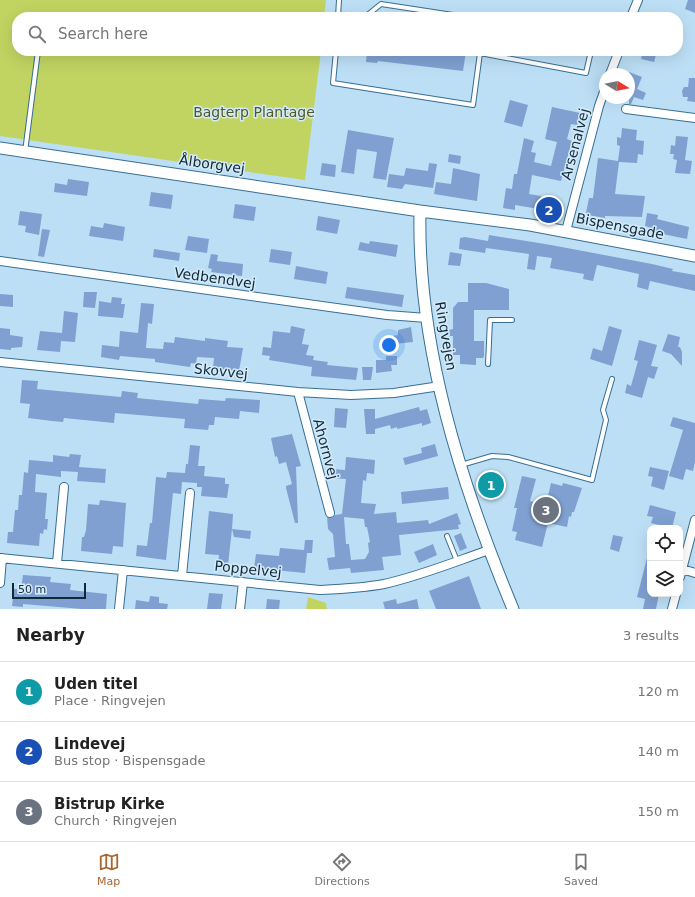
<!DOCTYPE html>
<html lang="en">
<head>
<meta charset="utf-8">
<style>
	body { margin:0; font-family:"DejaVu Sans",sans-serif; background:#f2f2f2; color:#222 }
	.controls { position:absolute; right:12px; bottom:12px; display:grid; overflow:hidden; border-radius:8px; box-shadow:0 4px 16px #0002 }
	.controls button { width:36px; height:36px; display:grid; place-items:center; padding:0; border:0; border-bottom:1px solid #e0e0e0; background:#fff; color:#222; font:20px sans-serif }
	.compass { position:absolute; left:599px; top:68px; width:36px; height:36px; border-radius:50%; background:#fff; box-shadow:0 4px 16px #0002; rotate:100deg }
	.scale { position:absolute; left:12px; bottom:10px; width:74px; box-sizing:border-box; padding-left:4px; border:2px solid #112937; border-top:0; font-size:11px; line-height:14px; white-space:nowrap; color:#112937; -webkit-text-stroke:3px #d3eafa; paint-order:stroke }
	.you { position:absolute; left:389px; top:345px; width:14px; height:14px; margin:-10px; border:3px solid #fff; border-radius:50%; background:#1a73e8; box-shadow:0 0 0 6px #1a73e833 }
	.badge { display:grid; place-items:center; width:26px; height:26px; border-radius:50%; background:#a86731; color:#fff; font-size:13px; font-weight:700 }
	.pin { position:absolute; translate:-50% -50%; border:2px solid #fff; box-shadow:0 1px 4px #0006 }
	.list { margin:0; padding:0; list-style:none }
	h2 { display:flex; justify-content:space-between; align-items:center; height:52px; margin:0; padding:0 16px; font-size:17px }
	h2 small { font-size:13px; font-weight:400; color:#767676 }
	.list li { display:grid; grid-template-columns:26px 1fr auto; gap:12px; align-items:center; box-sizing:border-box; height:60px; padding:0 16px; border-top:1px solid #e0e0e0 }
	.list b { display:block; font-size:15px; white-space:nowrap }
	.list p { margin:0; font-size:13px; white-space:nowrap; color:#767676 }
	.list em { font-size:13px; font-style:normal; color:#767676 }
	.icon { flex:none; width:22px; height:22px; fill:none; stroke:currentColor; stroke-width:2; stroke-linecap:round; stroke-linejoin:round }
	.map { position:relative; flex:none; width:695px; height:609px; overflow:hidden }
	.search { position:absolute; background:#fff; box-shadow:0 4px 16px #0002; left:12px; right:12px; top:12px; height:44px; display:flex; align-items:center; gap:10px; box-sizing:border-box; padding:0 14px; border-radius:16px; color:#767676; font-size:15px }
	.sheet { height:232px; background:#fff }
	nav { display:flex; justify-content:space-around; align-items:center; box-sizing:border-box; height:56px; border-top:1px solid #e0e0e0; background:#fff; font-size:11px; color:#767676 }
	nav a { display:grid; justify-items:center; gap:2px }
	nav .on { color:#a86731 }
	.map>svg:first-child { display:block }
</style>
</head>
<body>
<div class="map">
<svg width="695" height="609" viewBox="0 0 695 609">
	<rect width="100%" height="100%" fill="#bddff6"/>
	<path fill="#c1d461" d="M0,0H326L324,17H17V51H321L305,180L0,136Z
		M308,597L326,603L327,609H306Z"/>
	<path fill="#7fa0d0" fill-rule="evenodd" d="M688,0H695V13L685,9Z
		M367,51H466L463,71L378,61L377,63L366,62Z
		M643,51H657L654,62L641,59Z
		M629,72L642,77L637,89L646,93L643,100L634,97L631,104H629Z
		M689,78H695V102L687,101L688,97H683L682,91L684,87H688Z
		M510,100L528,105L522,127L504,122Z
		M552,107L580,113L577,125L571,124L567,139L572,141L561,181L532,175L529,194L541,196L539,209L515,205V210L503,208L506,188L512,189L514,174H517L524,138L534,141L531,152L536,153L534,162L551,166L557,142L545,139Z
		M622,128L637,130L636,140L644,141L643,155L638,154L637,163L619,162L615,194L645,196L642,217L605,216V218L588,215L586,213L589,198H593L598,158L618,161L620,146L617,145V137L621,138Z
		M348,130L394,138L386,180L373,178L377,152L357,149L354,174L341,172Z
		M676,136L688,137L685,160L692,161L690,174L675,173L677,160L673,159L674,154H670L671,145L675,146Z
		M449,154L461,156L460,164L448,162Z
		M322,163L336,165L335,177L320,175Z
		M429,163L437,164L433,188L405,184L402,189L387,187L389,174L404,176L406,168L428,171Z
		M453,168L480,174L477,201L434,194L436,182L451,184Z
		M68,179L89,182L87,196L54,192L55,183L67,185Z
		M151,192L173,195L171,209L149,206Z
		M235,204L256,207L254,221L233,218Z
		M20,211L42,214L39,235L25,232L26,226L18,225Z
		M647,213L658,215L657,219L689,227L687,239L648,231L649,227L645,226Z
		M318,216L340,220L337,234L316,230Z
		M104,223L125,227L123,241L89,236L91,226L103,228Z
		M42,229L50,230L44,257L38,256Z
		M489,235L551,245L652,264L673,269L672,271L695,275V291L650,281L648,290L637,287L639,274L602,266L597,265L593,281L583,279L584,274L550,268L552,258L537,256L535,270L527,269L529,254L486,248L485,253L459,249L460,238L465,237L488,241Z
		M188,236L209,239L207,253L185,250Z
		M370,241L398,245L396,257L358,250L360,242L369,244Z
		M154,249L180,253L179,261L153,257Z
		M271,249L292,252L290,265L269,262Z
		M450,252L462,254L460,266L448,265Z
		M211,254L218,255L217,261L243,264L242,276L211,272L212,269L208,268Z
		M296,266L328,272L326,284L294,279Z
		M468,283H486L509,289V310H474V341H484V356L483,358H476V365L460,364V355H453V336H450L449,330L453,329V308L458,302H468Z
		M347,287L404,295L402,307L345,298Z
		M84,292H97L95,308L83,307Z
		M0,294L13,295V307L0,306Z
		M112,297L122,298L121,304H125L123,318L98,316L99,301L111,303Z
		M141,303L154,304L152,324L148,323L146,348L163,349L164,342L174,343L175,337L205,341V338L228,341L227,347L243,348L239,371L213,368L214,358L197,357L196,364L191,363L190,367L155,362V359L120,356L119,360L101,357L102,345L119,347L120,331L138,333Z
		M64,311L78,313L75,342L61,341L60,352L37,350L40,331L62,333Z
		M291,326L305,329L302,344L309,345L306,355L314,356L313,360L328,362L327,365L358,368L356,380L311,376L312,367L269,360L270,356L262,355L263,347L271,348L273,331L290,333Z
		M609,326L622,330L612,366L590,359L593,348L602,351Z
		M411,327L413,342L394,344L393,336L398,335V330Z
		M0,328L10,329V335L23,337L22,347L11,348V350L0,349Z
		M668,334L680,337L678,347H680L682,352V366L671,354L662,351Z
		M639,340L657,345L651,366L658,367L654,379L648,377L642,398L625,393L627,384L631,386L638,361L634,360Z
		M386,356H397V365H391L392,371L376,373V360H386Z
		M362,367H373L371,380H363Z
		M22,380L38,381L37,389L121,397L122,391L138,393L137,398L198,404L199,399L225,401L226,398L260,400L259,413L240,411L239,419L215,417L214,425H209L208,430L184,428L185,419L115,413L114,423L64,418L63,422L52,421L28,418L30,404L20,403Z
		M419,407L420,411L427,409L431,423L422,426V423L397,429V427L391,429L390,425L375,429V434H366L364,409H375V419Z
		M335,408L348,409L346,428L334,427Z
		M673,417L695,423V461L693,471L686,469L683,480L669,476L683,430L670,426Z
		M292,434L301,466L296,467L298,523H295L286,488V486L292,484L286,462L279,464L277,456L275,457L271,438Z
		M435,444L438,456L405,465L403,458L422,453L421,448Z
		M190,445L200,446L198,466H205L204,476L225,478V484H229L227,498L201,496L202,487H197V483L182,482L181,494L173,493L166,560L136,556L137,545L147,546L150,523H152L156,477L166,478L167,472L185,473L186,464H188Z
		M70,454L81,455L79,467L106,469L105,483L77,481L78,472L61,471V477L36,474L35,492L47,493L45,519H48L47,530L44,529L43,534L40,533L39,546L7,543L8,532H13L15,510H18L19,495H22L24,472L28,473L29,460L53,462V455L69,457Z
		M346,457L375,460L374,474L367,473L366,481L363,480L361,503L376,504L374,514L396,512L397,523L428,520L429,524L457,513L461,524L458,525L459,529L399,535L401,555L382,557L384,570L351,573L350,568L329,570L327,558L335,557L333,534L328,529L327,517L331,518L335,515L342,514L346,479L332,478L333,469L345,470ZM344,517L364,519L365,527H367L370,542L368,543L369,552L365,559L351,560L349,544H346Z
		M650,467L669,471L664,490L651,486L653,477L648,476Z
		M522,476L536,479L530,501L546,505L551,483L562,486L563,483L582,488L574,512H572L571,517L569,516L567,527L548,523L542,547L515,540L517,532L512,531L517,508H514Z
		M448,487L449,499L402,504L401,492Z
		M100,500L126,503L123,547L113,546L112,554L81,551L82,537H84L86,530L88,504L99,505Z
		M650,505L676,512L672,528L651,523L653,517L647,516Z
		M209,511L233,514L232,529L251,531L250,539L234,537L232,529L228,565L218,564L219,555L205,554Z
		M461,533L467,548L460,551L454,536Z
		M613,535L623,537L619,552L610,549Z
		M305,540H313L312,553H307L305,573L254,568L256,554L279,556L280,548L304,550Z
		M433,544L437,555L419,563L414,552Z
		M647,558L650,559V594H659L656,609H643L645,599L637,597Z
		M23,575L51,577L50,582L71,584L70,590L107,594L106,609H82L23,604V607L12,606L14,589H21Z
		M469,576L481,609H436L429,591Z
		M209,593L223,594L221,609H207Z
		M150,596L159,597V603L168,604L167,609H135L136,600L149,602Z
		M267,599L280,600L279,609H266Z
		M396,599L397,604L417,599L419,609H385L383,602Z"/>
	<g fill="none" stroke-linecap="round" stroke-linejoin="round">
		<g stroke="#376f92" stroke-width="6">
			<path id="lane" d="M338,17L339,0
				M365,17L381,4L466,17
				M336,51L333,83L473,105L480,53L586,73L591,51
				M25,152L38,51
				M488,364L490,320H512
				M461,465L492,456L508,457L592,480L606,420L603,410L612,379
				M447,536L457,561"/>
		</g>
		<g stroke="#376f92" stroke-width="10">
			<path id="street" d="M631,17L638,0
				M610,74L619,51
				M626,109L695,118
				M566,231L599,106L605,89
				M0,261L387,315L427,318
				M0,362L298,392L351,395L394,393L440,386
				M298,392L330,513
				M0,558L320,590C341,589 363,588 384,584C420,576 454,562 489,550
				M57,563L64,487
				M682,569L695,573
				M182,576L190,493
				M680,577L695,520
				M0,583L2,558
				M119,609L123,570
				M240,609L243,582
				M672,609L676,594"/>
		</g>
		<g stroke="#376f92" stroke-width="13">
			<path id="secondary" d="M0,148L420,211L530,225L695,256
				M420,211C417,347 461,484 513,609"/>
		</g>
		<use href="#lane" stroke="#fff" stroke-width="4"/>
		<use href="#street" stroke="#fff" stroke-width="8"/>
		<use href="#secondary" stroke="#fff" stroke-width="11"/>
	</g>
	<g text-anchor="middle" stroke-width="3" stroke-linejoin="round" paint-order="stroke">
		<g font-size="14" fill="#4f5823" stroke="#d3eafa">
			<text x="254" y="117">Bagterp Plantage</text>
		</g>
		<g font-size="14" fill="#112937" stroke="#d3eafa">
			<text transform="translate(575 144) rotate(-75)" y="5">Arsenalvej</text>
			<text transform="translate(212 164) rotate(8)" y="5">Ålborgvej</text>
			<text transform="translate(620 226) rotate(11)" y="5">Bispensgade</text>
			<text transform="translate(215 278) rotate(8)" y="5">Vedbendvej</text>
			<text transform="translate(446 336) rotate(80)" y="5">Ringvejen</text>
			<text transform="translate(221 371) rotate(6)" y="5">Skovvej</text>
			<text transform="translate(326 449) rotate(75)" y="5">Ahornvej</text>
			<text transform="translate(248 569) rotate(6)" y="5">Poppelvej</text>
		</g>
	</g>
</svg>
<div class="controls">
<button><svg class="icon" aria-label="locate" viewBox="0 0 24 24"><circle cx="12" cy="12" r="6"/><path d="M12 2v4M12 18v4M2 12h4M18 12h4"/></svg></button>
<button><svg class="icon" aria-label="layers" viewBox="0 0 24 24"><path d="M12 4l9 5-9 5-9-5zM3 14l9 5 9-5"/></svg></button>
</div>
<svg class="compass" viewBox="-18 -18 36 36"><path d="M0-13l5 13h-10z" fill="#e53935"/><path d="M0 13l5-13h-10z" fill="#767676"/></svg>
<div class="scale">50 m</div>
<div class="you"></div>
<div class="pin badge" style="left:491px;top:485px;background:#0f9aa8">1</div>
<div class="pin badge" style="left:549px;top:210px;background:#1a4fb4">2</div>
<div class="pin badge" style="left:546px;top:510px;background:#6b7280">3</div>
<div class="search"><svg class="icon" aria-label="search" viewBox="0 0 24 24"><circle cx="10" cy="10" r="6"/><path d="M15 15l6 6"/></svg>Search here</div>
</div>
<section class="sheet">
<h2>Nearby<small>3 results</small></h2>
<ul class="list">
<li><span class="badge" style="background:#0f9aa8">1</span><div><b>Uden titel</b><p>Place · Ringvejen</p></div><em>120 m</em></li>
<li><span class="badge" style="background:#1a4fb4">2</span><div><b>Lindevej</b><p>Bus stop · Bispensgade</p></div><em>140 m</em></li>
<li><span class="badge" style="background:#6b7280">3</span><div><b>Bistrup Kirke</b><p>Church · Ringvejen</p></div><em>150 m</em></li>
</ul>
</section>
<nav>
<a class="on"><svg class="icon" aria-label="map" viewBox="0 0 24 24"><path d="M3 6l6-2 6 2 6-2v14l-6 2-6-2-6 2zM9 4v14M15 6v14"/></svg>Map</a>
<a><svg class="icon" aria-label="directions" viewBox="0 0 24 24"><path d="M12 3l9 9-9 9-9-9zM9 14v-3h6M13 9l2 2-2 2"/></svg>Directions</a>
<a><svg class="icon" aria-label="saved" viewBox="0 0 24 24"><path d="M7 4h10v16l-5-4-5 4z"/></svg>Saved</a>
</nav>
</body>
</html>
